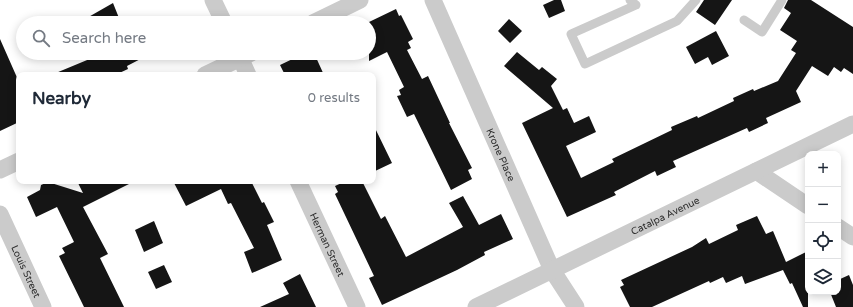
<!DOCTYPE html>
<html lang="en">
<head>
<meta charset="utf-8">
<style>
	body { margin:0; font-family:"Varela Round",sans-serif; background:#f2f2f3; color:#1f2937 }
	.controls { position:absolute; right:12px; bottom:12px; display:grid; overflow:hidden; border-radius:8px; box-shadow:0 2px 10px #0003 }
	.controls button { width:36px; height:36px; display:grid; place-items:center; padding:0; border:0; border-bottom:1px solid #e0e1e3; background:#fff; color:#1f2937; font:20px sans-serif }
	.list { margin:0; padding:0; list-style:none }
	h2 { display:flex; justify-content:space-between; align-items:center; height:52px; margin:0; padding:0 16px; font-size:17px }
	h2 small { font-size:13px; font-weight:400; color:#747a83 }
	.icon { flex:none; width:22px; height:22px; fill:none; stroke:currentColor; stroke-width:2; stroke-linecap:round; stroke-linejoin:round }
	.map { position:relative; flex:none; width:853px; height:307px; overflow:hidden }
	.search { position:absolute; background:#fff; box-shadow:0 2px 10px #0003; left:16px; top:16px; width:360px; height:44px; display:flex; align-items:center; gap:10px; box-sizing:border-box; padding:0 14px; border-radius:22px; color:#747a83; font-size:15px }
	.panel { position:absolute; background:#fff; box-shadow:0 2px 10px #0003; left:16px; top:72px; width:360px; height:112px; border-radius:8px }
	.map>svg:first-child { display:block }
</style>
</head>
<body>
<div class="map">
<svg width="853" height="307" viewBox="0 0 853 307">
	<rect width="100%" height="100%" fill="#fff"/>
	<path fill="#151515" d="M554,0H561L565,11L549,18L543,5Z
		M704,0H732L715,25L696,12Z
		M788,0H811L853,27V74L844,68L841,72L834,67L828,76L812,66L796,91L801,102L766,118L768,123L749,132L747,128L673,161L676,167L657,176L655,171L614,192L616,195L567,217L522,123L553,108L504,66L517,52L539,70L542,67L557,79L551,86L563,110L567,108L574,123L589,116L596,132L566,146L581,178L614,162L612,159L672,130L671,127L697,116L698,118L734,101L733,98L753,89L754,91L778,81L796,53L791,50L797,41L780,30L791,13L784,8Z
		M113,3L121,23H78Z
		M396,9L399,16L401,15L413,39L408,42L411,48L407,50L422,79L428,76L450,123H449L472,168L468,170L472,179L451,190L414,114L407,117L397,96L401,95L399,90L404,87L387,52L369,61V22Z
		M509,19L522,31L510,43L498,31Z
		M716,31L729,56L712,65L708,57L695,64L686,47Z
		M0,39L19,82V122L0,131Z
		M104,53H152L127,66L128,69L115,75H51Z
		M305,53H314L324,75H285L280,65Z
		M373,124L392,163L373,172Z
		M77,181H135L83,207L108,254L100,258L124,307H84L59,256L65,253L62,248L74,242L57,207L36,217L27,197L40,190L41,185L48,182L83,193Z
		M173,181H251L262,203L264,202L274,222L267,225L282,260L252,273L244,252L254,248L231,203L228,204L221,189L186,206Z
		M346,181H362L381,219L385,216L406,257L463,227L449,203L463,196L479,225L501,214L513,239L484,252L485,255L457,270L382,305L369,278L374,276L335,194L338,192L335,186Z
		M757,216L766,234L773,231L786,262L808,251V307H803L792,283L790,284L783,270L745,284L742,276L726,283L723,277L710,283L709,281L652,307H630L620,287L624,285L621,280L692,247L706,238L709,244L738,230L736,225Z
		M154,221L163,243L144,252L135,230Z
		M164,265L172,282L156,289L148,272Z
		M300,274L316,307H260L289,294L283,283Z
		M849,275L853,285V307H836L830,292H838V280Z"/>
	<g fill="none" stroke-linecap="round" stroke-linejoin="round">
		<path stroke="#cbcbcb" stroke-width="9" d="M630,0L636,5L571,34L585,64L677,21L696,0
			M744,20L762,32L782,0"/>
		<g stroke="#cbcbcb" stroke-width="17">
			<path d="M213,0L224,23"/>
			<path id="s1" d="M433,0L552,270L576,307"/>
			<path d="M313,23L360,0"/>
			<path d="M238,53L248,75"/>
			<path d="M205,75L251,53"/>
			<path d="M0,170L19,161"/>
			<path d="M756,171L808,206"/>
			<path id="s2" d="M298,181L357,307"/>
			<path id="s3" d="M0,214L43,307"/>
			<path d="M838,227L853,237"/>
			<path id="s4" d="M476,307L853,124"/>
		</g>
	</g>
	<g text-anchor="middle" stroke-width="4" stroke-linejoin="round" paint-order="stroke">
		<g font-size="10" fill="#2e2e2e" stroke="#fff">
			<text dy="4" stroke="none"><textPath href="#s1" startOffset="169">Krone Place</textPath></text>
			<text dy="4" stroke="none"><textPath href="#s4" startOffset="210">Catalpa Avenue</textPath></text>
			<text dy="4" stroke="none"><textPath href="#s2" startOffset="70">Herman Street</textPath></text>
			<text dy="4" stroke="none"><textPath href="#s3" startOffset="63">Louis Street</textPath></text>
		</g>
	</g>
</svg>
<div class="controls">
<button>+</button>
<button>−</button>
<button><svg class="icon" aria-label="locate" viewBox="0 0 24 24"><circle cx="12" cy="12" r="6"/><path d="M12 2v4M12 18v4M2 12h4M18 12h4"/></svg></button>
<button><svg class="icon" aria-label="layers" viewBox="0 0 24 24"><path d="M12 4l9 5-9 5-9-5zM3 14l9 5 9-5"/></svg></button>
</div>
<div class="search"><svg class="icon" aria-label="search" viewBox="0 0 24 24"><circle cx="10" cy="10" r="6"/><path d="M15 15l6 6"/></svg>Search here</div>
<section class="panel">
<h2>Nearby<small>0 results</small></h2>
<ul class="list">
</ul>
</section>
</div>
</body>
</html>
